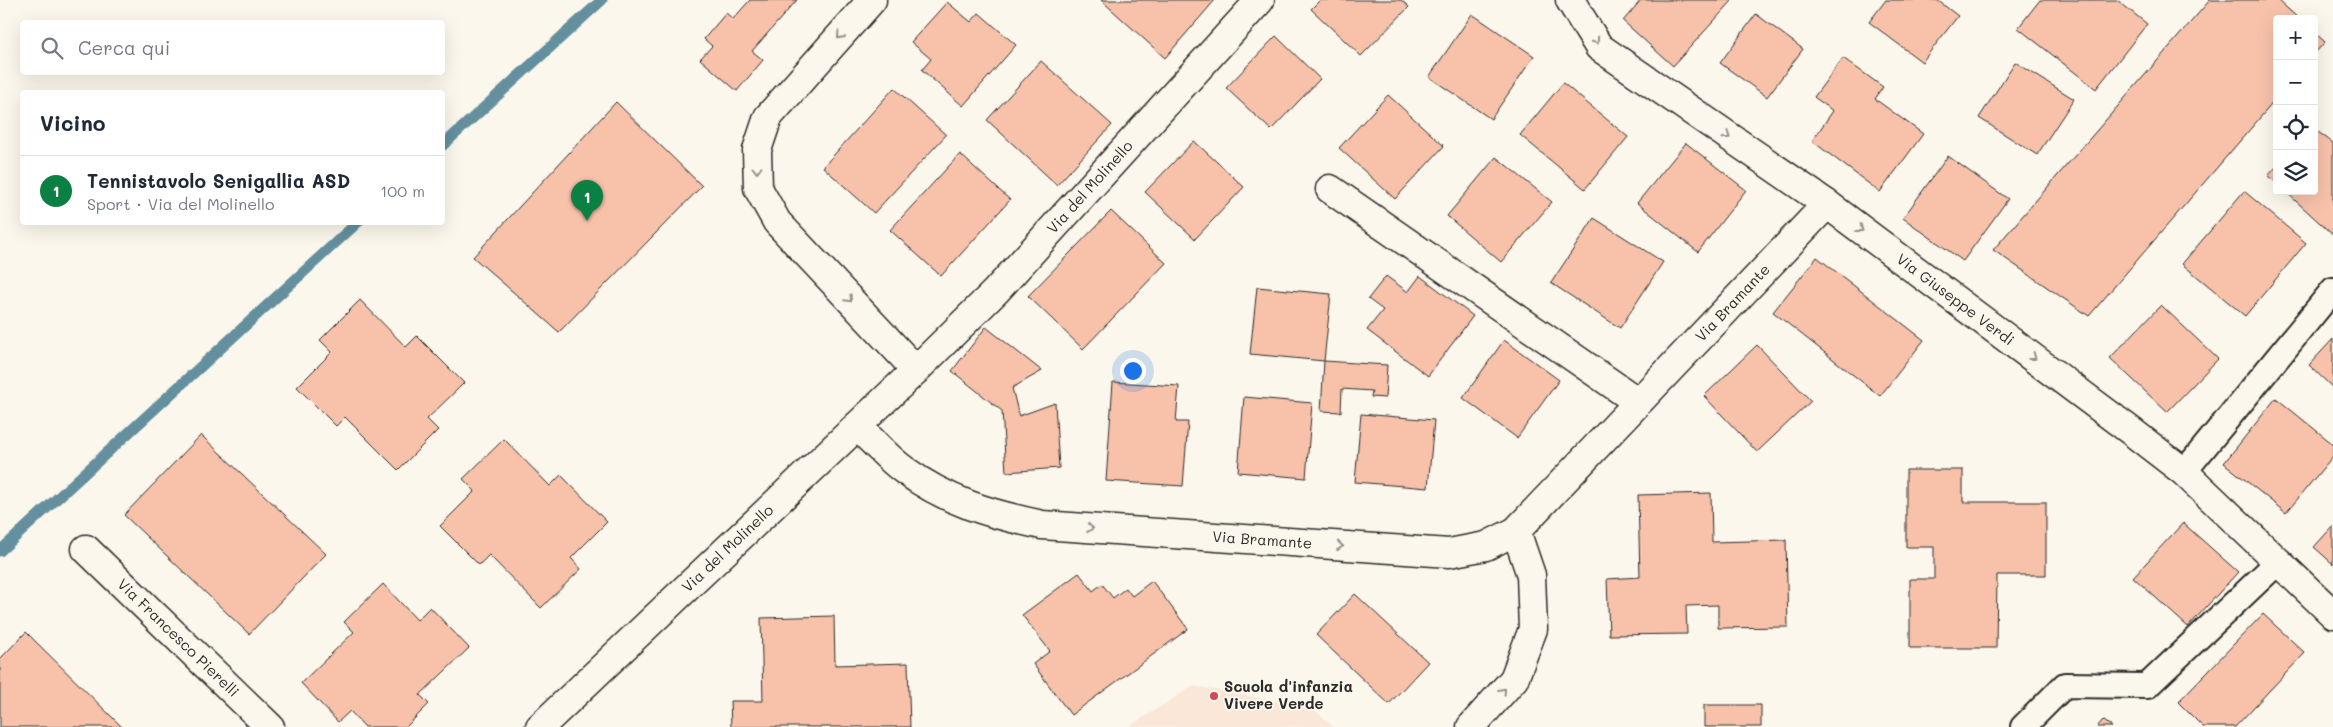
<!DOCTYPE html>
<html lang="it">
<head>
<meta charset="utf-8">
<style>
	body { margin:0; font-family:Mali,sans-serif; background:#f6f6f7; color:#1f2937 }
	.controls { position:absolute; right:15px; top:15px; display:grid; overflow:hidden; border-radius:5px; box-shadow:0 5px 20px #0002 }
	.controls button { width:45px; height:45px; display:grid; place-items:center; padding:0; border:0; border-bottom:1px solid #e0e1e3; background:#fff; color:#1f2937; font:25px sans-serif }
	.you { position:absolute; left:1132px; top:370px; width:18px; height:18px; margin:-12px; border:4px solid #fff; border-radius:50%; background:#1a73e8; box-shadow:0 0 0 8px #1a73e833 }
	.badge { display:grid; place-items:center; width:32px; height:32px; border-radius:50%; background:#0b8043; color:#fff; font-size:16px; font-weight:700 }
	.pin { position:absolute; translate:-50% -41px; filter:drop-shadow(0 1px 2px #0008) }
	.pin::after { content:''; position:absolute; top:26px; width:18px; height:15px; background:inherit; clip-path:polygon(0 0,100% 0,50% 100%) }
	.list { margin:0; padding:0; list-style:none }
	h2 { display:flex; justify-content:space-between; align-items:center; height:65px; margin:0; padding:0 20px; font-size:21px }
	h2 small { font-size:16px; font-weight:400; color:#747a83 }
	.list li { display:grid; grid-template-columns:32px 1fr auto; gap:15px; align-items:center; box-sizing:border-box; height:70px; padding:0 20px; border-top:1px solid #e0e1e3 }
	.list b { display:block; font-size:19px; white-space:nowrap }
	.list p { margin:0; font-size:16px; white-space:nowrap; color:#747a83 }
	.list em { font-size:16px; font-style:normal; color:#747a83 }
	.icon { flex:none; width:28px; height:28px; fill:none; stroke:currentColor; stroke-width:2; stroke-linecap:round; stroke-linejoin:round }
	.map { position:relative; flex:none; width:2333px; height:727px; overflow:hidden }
	.search { position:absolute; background:#fff; box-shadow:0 5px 20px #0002; left:20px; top:20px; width:425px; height:55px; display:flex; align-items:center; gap:12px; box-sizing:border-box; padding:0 18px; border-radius:5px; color:#747a83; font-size:19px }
	.panel { position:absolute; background:#fff; box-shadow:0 5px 20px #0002; left:20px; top:90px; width:425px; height:135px; border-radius:5px }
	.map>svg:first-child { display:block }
</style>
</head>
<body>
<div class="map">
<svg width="2333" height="727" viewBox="0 0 2333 727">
	<rect width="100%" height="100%" fill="#fbf7ec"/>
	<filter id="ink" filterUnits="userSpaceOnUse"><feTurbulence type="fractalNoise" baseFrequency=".02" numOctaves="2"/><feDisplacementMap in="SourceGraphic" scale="10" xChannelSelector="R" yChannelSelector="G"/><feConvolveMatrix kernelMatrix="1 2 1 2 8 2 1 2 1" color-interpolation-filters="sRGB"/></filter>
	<g filter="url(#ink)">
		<path fill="#fae7d8" d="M1193,686L1311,707L1334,727H1128Z"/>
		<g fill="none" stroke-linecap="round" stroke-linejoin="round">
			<path stroke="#648f9e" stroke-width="11" d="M442,146L602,0
				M0,551L358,222"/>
		</g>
		<path fill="#f8c2aa" stroke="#2b2b2b" d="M750,0H797L752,51L763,60L737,91L700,59L712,46L704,39L726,13L733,19Z
			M1101,0H1215L1165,58Z
			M1320,0H1401L1409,7L1361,56L1311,9Z
			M1641,0H1731L1732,1L1673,66L1623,21Z
			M1886,0H1937L1958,16L1922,62L1869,22Z
			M2040,0H2117L2147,24L2096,89L2018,28Z
			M2210,0H2278L2299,19H2277V98L2089,316L1993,250Z
			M947,2L971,22L979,13L1016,45L963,106L922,70L931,59L911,42Z
			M1472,14L1534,56L1491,119L1429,77Z
			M1756,14L1803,49L1767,97L1720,63Z
			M2314,32L2325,42L2314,54Z
			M1276,36L1320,79L1271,130L1226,88Z
			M1843,58L1883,87L1875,99L1923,134L1880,192L1812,141L1833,111L1814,97Z
			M1041,61L1112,125L1057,185L987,120Z
			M2015,62L2074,99L2037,155L1979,118Z
			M1563,83L1628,137L1585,189L1520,135Z
			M894,88L946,135L874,213L823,167Z
			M1388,95L1444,146L1395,199L1339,148Z
			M616,102L702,186L559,332L473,257Z
			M2314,129L2333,143V235L2285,191H2314Z
			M1194,141L1244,187L1195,239L1145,192Z
			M1686,143L1746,190L1698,252L1637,203Z
			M960,154L1010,200L941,276L890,230Z
			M1948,156L2008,199L1963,261L1903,218Z
			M1496,157L1552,202L1501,262L1447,216Z
			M2277,166V183L2268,176Z
			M2244,191L2306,243L2245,316L2182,264Z
			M1111,211L1166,263L1083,349L1028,296Z
			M1594,218L1663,262L1620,328L1551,283Z
			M1817,257L1924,340L1880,396L1773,312Z
			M1386,276L1408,292L1420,276L1473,316L1428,376L1367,330L1383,310L1368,299Z
			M1257,287L1331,294L1324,361L1250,354Z
			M360,300L406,347L417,336L464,383L427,419L438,430L398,470L345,417L336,426L297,387L332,352L320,340Z
			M2161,305L2218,359L2167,412L2110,358Z
			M986,327L1042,371L1012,388L1019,416L1055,403L1059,468L1006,472L1002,411L952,371Z
			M2333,339V388L2309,365Z
			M1504,340L1559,380L1517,438L1463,398Z
			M1757,345L1811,401L1757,452L1704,396Z
			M1324,361L1387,365L1385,398L1371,397L1372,391L1342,389L1341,412L1321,411Z
			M1113,382L1179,386L1176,422H1188L1183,486L1106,481Z
			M1244,397L1312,403L1306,478L1238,472Z
			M2276,398L2333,444V456L2286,513L2224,463Z
			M1361,414L1434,420L1428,488L1355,482Z
			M201,435L326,554L249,634L124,515Z
			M504,439L550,486L561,475L607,522L571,558L581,569L541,608L489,555L479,565L440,526L475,491L463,479Z
			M1906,470H1963V502H2046V575H1997L1996,648H1910V579H1934V547H1906Z
			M1711,493L1712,542L1786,540L1788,627L1718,628V605L1686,606L1687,634L1609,635L1607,579L1640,577L1638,495Z
			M2183,523L2238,572L2188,627L2133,577Z
			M2333,526V564L2314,547Z
			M1079,573L1093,591L1102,584L1113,598L1126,588L1132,596L1152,581L1188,629L1071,715L1033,664L1050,651L1022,615Z
			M383,584L417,620L430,607L469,648L420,695L429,704L406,727H365L350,711L338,722L301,683L354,632L344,622Z
			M1355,594L1428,662L1389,704L1316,635Z
			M2263,614L2305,653L2235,727H2203L2178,702Z
			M834,616L835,665L908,663L910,727H731L730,701H763L761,618Z
			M26,632L122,727H0V659Z
			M1704,705H1761V727H1704Z
			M2103,720L2112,727H2097Z"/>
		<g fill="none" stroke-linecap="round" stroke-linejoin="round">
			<g stroke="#2b2b2b" stroke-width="28">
				<path id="service" d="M2184,472L2333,290
					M2023,727L2065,685L2147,686L2278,562"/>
			</g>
			<g stroke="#2b2b2b" stroke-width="31">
				<g id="minor">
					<path d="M872,0L768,117L757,150L758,188L777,222L916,370"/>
					<path id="s1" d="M1570,0L1599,47L1827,204L2131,431L2184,472L2333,614"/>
					<path d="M1330,189L1638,402"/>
					<path id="s2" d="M857,426C872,440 887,458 904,470C948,502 990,514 1042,525L1449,553L1486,546L1516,531L1827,204"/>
					<path id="s3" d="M86,549L270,727"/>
					<path id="s4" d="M540,727L916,370L996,291L1260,0"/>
					<path d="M1471,727L1514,679L1533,629L1531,575L1516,531"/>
				</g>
			</g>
			<use href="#service" stroke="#fbf7ec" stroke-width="24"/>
			<use href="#minor" stroke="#fbf7ec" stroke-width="28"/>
		</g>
		<defs><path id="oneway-chevron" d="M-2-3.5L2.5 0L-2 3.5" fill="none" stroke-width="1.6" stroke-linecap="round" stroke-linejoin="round" transform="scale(1.25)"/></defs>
		<g stroke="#93918c">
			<use href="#oneway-chevron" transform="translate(840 36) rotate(132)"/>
			<use href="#oneway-chevron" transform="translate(1596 41) rotate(55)"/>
			<use href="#oneway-chevron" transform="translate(1727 136) rotate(35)"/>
			<use href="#oneway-chevron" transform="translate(757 170) rotate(89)"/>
			<use href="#oneway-chevron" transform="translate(1860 229) rotate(37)"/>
			<use href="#oneway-chevron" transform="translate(849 299) rotate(47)"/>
			<use href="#oneway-chevron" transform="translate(2033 357) rotate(37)"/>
			<use href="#oneway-chevron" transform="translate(1090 528) rotate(4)"/>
			<use href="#oneway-chevron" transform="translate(1340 546) rotate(4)"/>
			<use href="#oneway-chevron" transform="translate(1503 691) rotate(-48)"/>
		</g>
	</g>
	<circle fill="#d1495b" stroke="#fbf7ec" stroke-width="2" cx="1214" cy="696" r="5"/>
	<g text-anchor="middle" stroke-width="4" stroke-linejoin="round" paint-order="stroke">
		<g font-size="15" fill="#2b2b2b" stroke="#fbf7ec">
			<text dy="5" stroke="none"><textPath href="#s4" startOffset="771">Via del Molinello</textPath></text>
			<text dy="5" stroke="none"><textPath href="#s1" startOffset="492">Via Giuseppe Verdi</textPath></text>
			<text dy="5" stroke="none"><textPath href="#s2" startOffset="1008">Via Bramante</textPath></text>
			<text dy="5" stroke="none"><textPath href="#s2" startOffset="435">Via Bramante</textPath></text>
			<text dy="5" stroke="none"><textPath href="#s4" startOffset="259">Via del Molinello</textPath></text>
			<text dy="5" stroke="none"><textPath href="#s3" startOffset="128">Via Francesco Pierelli</textPath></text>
		</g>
		<g font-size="15" font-weight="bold" fill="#2b2b2b" stroke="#fbf7ec" text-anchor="start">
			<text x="1224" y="692">Scuola d'infanzia<tspan x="1224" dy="17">Vivere Verde</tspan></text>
		</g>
	</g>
</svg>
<div class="controls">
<button>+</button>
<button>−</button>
<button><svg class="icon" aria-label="locate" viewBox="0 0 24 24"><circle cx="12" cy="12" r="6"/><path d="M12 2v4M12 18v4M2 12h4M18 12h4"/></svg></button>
<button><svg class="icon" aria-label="layers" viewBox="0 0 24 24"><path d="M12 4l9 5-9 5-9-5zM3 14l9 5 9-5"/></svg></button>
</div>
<div class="you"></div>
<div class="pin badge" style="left:587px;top:221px">1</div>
<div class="search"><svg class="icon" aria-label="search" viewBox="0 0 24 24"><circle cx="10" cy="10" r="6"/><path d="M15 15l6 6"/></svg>Cerca qui</div>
<section class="panel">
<h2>Vicino<small></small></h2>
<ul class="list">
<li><span class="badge">1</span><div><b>Tennistavolo Senigallia ASD</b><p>Sport · Via del Molinello</p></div><em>100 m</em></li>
</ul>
</section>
</div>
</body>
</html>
